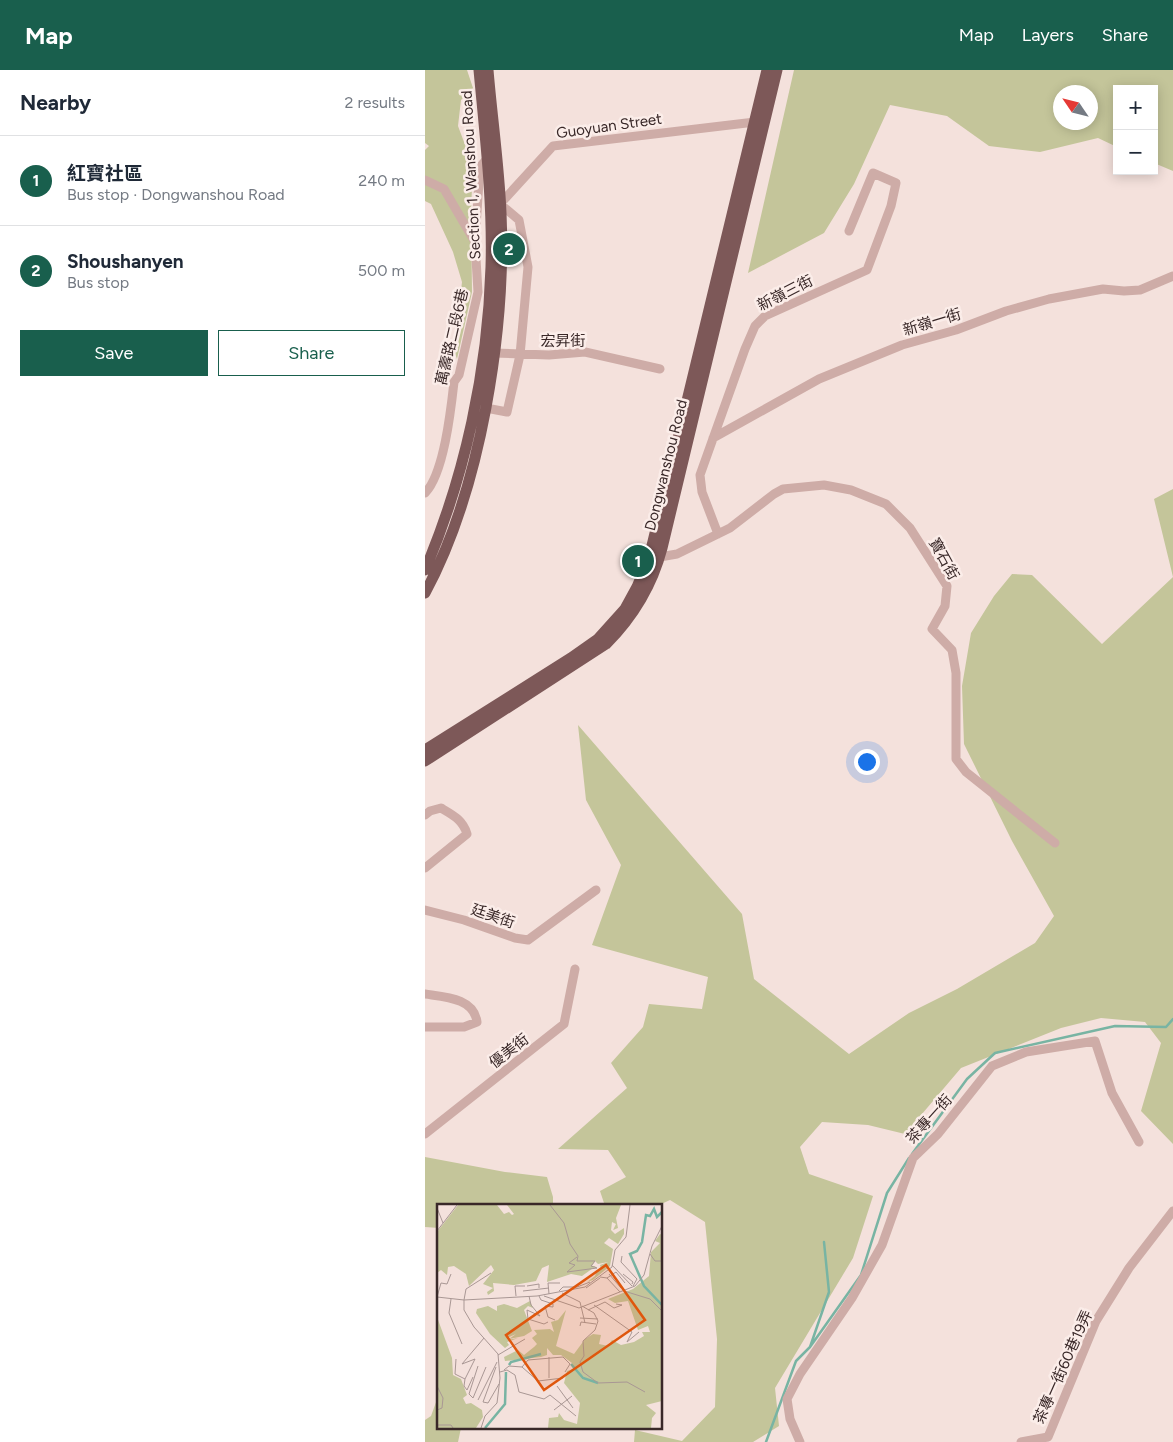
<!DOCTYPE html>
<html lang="en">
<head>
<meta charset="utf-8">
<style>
	body { margin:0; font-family:Figtree,"Noto Sans TC",sans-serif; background:#f2f2f3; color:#1f2937 }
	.controls { position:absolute; right:15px; top:15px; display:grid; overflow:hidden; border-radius:0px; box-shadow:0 2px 12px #0003 }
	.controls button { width:45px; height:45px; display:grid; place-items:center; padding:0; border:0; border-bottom:1px solid #e0e1e3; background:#fff; color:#1f2937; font:25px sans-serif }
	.compass { position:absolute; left:628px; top:15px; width:45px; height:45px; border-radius:50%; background:#fff; box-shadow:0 2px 12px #0003; rotate:305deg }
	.you { position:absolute; left:441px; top:691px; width:18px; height:18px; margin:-12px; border:4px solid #fff; border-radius:50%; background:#1a73e8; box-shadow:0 0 0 8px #1a73e833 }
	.badge { display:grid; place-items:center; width:32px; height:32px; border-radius:50%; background:#195f4d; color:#fff; font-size:16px; font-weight:700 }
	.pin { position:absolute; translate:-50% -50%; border:2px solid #fff; box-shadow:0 1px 5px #0006 }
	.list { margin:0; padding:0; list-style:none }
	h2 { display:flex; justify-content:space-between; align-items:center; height:65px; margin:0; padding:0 20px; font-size:21px }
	h2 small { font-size:16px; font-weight:400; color:#747a83 }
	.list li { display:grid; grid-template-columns:32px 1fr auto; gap:15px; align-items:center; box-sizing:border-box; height:90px; padding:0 20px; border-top:1px solid #e0e1e3 }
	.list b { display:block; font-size:19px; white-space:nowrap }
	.list p { margin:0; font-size:16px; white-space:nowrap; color:#747a83 }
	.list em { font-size:16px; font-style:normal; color:#747a83 }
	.actions { display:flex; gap:10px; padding:15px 20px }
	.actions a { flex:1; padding:11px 0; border:1px solid #195f4d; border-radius:0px; text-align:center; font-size:18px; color:#195f4d }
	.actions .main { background:#195f4d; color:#fff }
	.map { position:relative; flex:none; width:748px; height:1372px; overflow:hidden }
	header { display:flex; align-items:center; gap:30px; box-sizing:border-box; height:70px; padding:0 25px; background:#195f4d; color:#fff }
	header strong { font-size:24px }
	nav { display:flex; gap:28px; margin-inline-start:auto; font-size:18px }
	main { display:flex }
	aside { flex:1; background:#fff }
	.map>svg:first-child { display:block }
</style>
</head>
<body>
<header>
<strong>Map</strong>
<nav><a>Map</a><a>Layers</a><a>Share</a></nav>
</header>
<main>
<aside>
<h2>Nearby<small>2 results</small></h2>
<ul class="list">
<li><span class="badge">1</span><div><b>紅寶社區</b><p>Bus stop · Dongwanshou Road</p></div><em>240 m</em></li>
<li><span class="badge">2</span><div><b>Shoushanyen</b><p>Bus stop</p></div><em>500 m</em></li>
</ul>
<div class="actions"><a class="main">Save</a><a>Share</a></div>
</aside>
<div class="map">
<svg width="748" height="1372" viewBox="0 0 748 1372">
	<rect width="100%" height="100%" fill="#f4e1dc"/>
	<path fill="#c4c59a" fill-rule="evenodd" d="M0,0H42L48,18L36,30L33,56L48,96L46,140L47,222L32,289L29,281L37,212L28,182L6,134L0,131V80L4,76L0,73Z
		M369,0H748V101L729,93V19H692V77L673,68L615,82L564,76L522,46L465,35L429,114L399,163L323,203ZM666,22V52H636V22Z
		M748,419V1074L716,1041L736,973L720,952L676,948L636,958L536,998L480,1064L443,1055L397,1052L375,1077L384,1104L448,1126L428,1188L350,1318L354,1356L328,1372H209L210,1360L257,1371L290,1337L292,1269L280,1152L245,1130L232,1136H180L175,1121L201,1107L183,1080L133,1079L202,1018L186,993L218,957L224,934L277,939L283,907L167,875L196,795L161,730L153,655L317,844L329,909L424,984L484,943L532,919L610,873L629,846L587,771L539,674L537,616L546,563L569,526L587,504L607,505L677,574L748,507L729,429Z
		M0,1087L80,1102L122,1107L128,1127V1136H14V1158L0,1157Z
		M14,1324V1358H36L33,1372H0V1350L6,1346Z"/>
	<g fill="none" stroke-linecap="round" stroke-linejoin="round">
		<path stroke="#78b4a3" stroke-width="2.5" d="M487,1084L542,1009L570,983L690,956L741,957L748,949
			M385,1277L436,1205L462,1123L484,1088
			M341,1372L371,1291L385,1277L404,1222L399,1172"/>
		<path stroke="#ceaca7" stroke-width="9" d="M0,110L19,119L50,172
			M72,134H75L128,76L330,52
			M69,283L124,285L160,282L235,299
			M61,338L82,342L95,285L103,197L94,150L75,134
			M288,368L394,309L477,275L531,260L581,241L624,229L678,219L699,221L715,220L748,206
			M0,423C19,404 26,339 29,312L34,305L53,222L50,172L55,97L61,90H66
			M293,464L277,422L275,405L320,279L330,256L340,246L442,200L466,136L471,113L448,103L424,161
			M229,488L252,484L305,458L349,424L358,419L399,415L426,420L461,434L485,458L522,516L520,536L507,559L527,580L531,603V689L541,702L630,773
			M0,745L5,741L16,738C28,745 38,750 42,764L0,798
			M0,840L39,850L90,868L103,870L171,820
			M0,924C20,927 49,928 52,952L39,957H0
			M0,1064L139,954L150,899
			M375,1372L365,1349L362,1329L375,1304L427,1228L457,1175L488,1088L513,1064L567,996L601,982L670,971L687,1023L714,1072
			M596,1372L623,1367L671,1251L704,1198L748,1141"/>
		<path stroke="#7d5858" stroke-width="11" d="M0,500C40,406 63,300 66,197C68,132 60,65 54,0
			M0,523C56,419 81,260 76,143C74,96 67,48 63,0
			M0,680L146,588L173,569L200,539L212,517L224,488L342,0
			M0,691L181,574C209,546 227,516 237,478L352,0"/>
	</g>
	<g text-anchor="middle" stroke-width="5" stroke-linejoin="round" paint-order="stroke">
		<g font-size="15" fill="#392828" stroke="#fbede9">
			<text transform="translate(184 56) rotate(-8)" y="5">Guoyuan Street</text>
			<text transform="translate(46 105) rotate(-93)" y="5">Section 1, Wanshou Road</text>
			<text transform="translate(360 223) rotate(-27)" y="5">新嶺三街</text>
			<text transform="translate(507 252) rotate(-17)" y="5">新嶺一街</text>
			<text transform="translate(27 267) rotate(-77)" y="5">萬壽路二段6巷</text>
			<text x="138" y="276">宏昇街</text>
			<text transform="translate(241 395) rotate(-76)" y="5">Dongwanshou Road</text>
			<text transform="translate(519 489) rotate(61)" y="5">寶石街</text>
			<text transform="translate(68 846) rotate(19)" y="5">廷美街</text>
			<text transform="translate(84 981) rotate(-38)" y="5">優美街</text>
			<text transform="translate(504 1049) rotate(-48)" y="5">茶專一街</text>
			<text transform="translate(638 1297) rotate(-66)" y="5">茶專一街60巷19弄</text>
		</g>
	</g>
	<g transform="translate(12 1134)">
		<rect width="225" height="225" fill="#f4e1dc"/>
		<path d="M21,1H60L67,10L72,8L75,11L77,10L70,1H184L179,14L181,24L176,26L179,20L175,18L174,26L178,30L187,24V30L181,40L172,34L167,39L176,45L173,62L156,76L150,78L158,72L160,66L164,65L163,61L171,58L161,60L158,57L155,62H159L145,72L134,70L110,78L112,61L105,64L99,77L77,81L56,79L57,87L51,91L50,88L56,84L46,80L57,66L54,61L32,82L29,70L17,62L11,63L10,71L4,66L0,69V28ZM223,30L225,31V197L209,201L219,209L215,214L214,224H111L112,214L121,213L122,209L127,216L140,220L143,199L127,179L130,167L136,165L135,159L124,151H116L110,144V151L104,153L68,157L67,153L81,146L87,151L97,143L100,140L95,134L100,130L97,126L113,125L117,128L114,118L121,116L129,106L119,142L137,150L148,135L156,130L164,131L162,140L171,142L175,136L184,141L197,138L207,132L205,128H213L211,122L201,126L191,97L178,99L171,95L196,85L212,72L214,48L223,39L218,37ZM93,97L96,104L91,102L87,106L95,127L87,132L72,135L79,130L70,134L71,136L81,134L70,138L72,141L68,144L53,130L39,109L40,105L51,102L60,107V102L67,100L80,104ZM0,113L15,154L16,171L24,175L30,191L26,194L29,200L34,199L45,206L46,213L39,224H0Z" fill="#c4c59a"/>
		<path fill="none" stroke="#78b4a3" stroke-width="2.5" d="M225,8L220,13L217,5L213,12L209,11L205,38L200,47L193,50L207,82L225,101M134,160L146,174L161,179M72,161L74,158L104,150M48,224L68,200L69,168"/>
		<path fill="none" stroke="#a99794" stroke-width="1" d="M113,1L127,19L133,40L141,52L140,57H158L154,62L160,64M0,4L6,19M0,27L20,1M213,50L218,57H225M185,52L184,58L200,75L196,82M140,53L132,59L138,61L130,68L160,64M175,61L195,82M172,70L184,84M186,70L196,78L195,80M163,73L170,74L183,88M170,74L179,68L188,79M90,82L102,80V84M149,84L163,74M86,87L112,84M122,87L126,83H140L153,78M187,87L213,95L225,107M125,89L143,98L148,119M112,90L111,79H123M79,92L78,82H88M102,92L104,96L116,100V103L108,102L111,113L118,116M107,92L142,104L198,82L207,71L215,42L225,22M0,93L4,79L10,80L14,70M0,93L27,96L100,92L148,83L175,63L178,46L189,33L193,1M14,95L12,109L25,140M157,101L195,128L190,138L202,128M145,102L157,109L161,117L158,126L146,137L147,152L143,158L146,168L161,179L190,178L208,188M151,106L168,98L177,104L185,101L179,100M143,114L161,115M91,115L90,106L103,112L94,101L92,92M91,115L107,120L111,118M143,122L144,118L159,120M61,151L88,135M112,153V174M19,155L18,170L28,175M85,163L91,156L126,153L133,160L128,168M67,166L72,162L85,163L101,177L126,174M63,168L70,166L78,171L82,188L107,195L113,191L139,212M36,173L30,186L27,182L28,175L38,155L25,160L47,134M0,182L6,194L5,204L0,206M120,182L136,204M36,194L32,190L41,162M36,194L49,163M41,196L60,158M46,198L59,163M46,198L51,199L62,180M117,206L135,192M0,221H14L16,224M44,224L48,212L60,199L63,174L61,150L37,123L27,106V96L29,85L54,69"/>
		<path fill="#df570d" fill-opacity="0.15" stroke="#df570d" stroke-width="2.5" d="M169,61L208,116L107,186L69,131Z"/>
		<rect width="225" height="225" fill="none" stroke="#392828" stroke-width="2.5"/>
	</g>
</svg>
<div class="controls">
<button>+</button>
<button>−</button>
</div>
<svg class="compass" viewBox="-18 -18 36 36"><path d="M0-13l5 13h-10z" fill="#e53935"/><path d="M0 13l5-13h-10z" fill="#747a83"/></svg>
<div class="you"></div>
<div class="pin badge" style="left:213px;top:491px">1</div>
<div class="pin badge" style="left:84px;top:179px">2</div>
</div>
</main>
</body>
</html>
